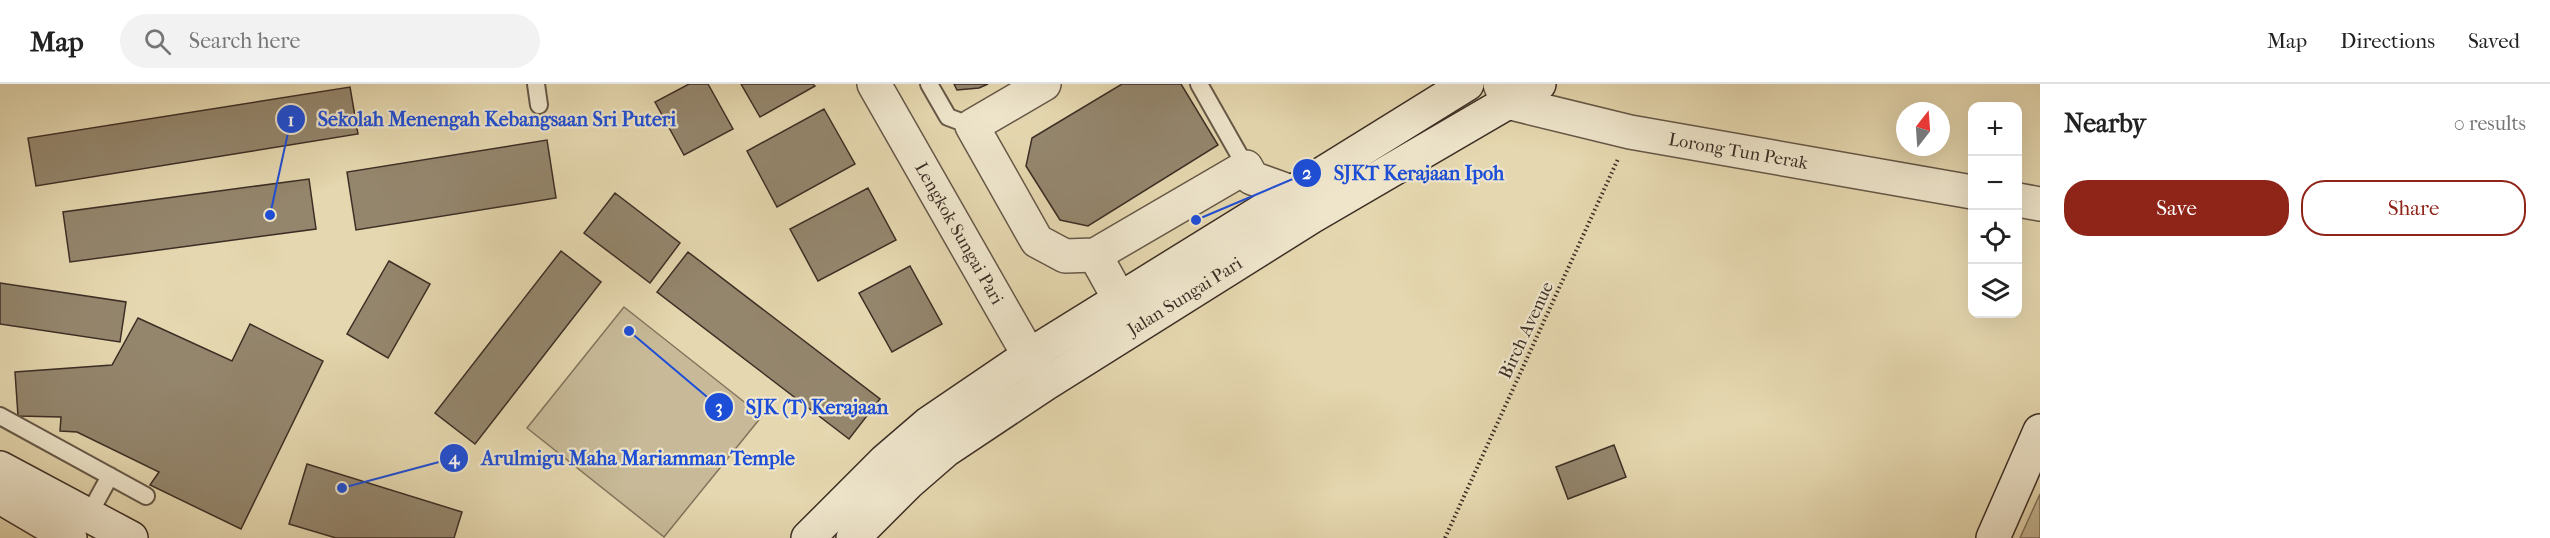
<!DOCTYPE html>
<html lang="en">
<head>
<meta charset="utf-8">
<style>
	body { margin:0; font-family:"IM FELL French Canon",serif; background:#f2f2f2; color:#222 }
	.controls { position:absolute; right:18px; top:18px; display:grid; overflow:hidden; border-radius:12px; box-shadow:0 6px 24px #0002 }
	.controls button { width:54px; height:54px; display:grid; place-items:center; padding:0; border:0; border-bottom:2px solid #e0e0e0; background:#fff; color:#222; font:30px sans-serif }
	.compass { position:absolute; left:1896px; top:18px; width:54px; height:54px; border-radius:50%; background:#fff; box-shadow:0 6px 24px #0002; rotate:17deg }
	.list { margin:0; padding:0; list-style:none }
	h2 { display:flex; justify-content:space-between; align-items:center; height:78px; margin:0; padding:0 24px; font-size:26px }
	h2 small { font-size:20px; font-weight:400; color:#767676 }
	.actions { display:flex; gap:12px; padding:18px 24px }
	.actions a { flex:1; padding:14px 0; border:2px solid #8f2418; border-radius:24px; text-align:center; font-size:21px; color:#8f2418 }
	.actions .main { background:#8f2418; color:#fff }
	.icon { flex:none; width:33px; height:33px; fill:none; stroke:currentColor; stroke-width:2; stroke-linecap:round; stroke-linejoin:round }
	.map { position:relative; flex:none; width:2040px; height:454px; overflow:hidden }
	header { display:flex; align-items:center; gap:36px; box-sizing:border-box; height:84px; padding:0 30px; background:#fff; border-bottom:2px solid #e0e0e0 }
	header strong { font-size:28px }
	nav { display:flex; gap:33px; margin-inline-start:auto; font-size:21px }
	.search { width:420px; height:54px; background:#f2f2f2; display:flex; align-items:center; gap:15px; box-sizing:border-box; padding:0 21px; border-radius:33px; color:#767676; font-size:22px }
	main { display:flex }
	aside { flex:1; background:#fff }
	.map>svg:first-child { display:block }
</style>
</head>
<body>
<header>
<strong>Map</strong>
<div class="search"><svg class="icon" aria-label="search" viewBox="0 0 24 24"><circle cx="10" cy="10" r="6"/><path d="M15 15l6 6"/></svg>Search here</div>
<nav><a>Map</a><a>Directions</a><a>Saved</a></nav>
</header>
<main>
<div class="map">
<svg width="2040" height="454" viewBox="0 0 2040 454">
	<rect width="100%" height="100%" fill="#e5d7af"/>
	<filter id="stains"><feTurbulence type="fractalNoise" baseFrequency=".00333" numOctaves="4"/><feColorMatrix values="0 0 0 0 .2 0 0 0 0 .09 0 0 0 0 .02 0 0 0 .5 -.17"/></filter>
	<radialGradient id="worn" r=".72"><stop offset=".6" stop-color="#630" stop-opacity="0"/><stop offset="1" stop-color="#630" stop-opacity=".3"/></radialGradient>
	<path fill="#c8ba98" stroke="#82745e" stroke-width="1.5" d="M624,223L762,332L664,453L527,344Z
		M2040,410V454H2020Z"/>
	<path fill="#94866d" stroke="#3c2e25" stroke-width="1.5" d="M689,0H708L733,45L684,71L655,18Z
		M741,0H813L815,2L760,33Z
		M954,0H988L979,4L957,6Z
		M1122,0H1181L1218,61L1088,142L1060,136L1026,82L1032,54Z
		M350,3L358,50L36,102L28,54Z
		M824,25L855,80L777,123L747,67Z
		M547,56L556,114L356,146L347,88Z
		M309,95L316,145L70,178L63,128Z
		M868,104L896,156L818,197L790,145Z
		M615,109L680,159L650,199L584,149Z
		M561,167L601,198L475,360L435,329Z
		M688,168L880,315L849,355L657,208Z
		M389,177L430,200L388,274L347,250Z
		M910,182L942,240L892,268L859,209Z
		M0,199L126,218L120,258L0,240Z
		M138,234L232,277L250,240L323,277L241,445L150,401L159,388L77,348L60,347L61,333L18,332L15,288L112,281Z
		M1614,361L1626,393L1568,415L1556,383Z
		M307,380L462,428L454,454H336L289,440Z"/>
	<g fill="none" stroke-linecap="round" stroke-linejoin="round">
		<g stroke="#665848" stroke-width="20">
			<path id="lane" d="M536,0L539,21
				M929,0L948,33L972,42
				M1199,0L1246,83
				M0,332L146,412
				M88,432L110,392"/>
		</g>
		<g stroke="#665848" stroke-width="36">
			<g id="street">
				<path id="s1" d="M874,0L1043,296"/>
				<path d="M1044,0L972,42L1037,157L1065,172L1095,171L1246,83L1252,94L1291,108"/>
				<path id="s2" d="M1500,0L1507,18L1630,48L1972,108"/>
				<path d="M2018,116L2040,120"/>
				<path d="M1095,171L1120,216"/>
			</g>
		</g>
		<g stroke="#3c2e25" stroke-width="36">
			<g id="secondary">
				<path d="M0,384L131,454"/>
				<path d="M0,413L70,454"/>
				<path d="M808,454L885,377L928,340L1028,272L1467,0"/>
				<path id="s3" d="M853,454L908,399L946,366L1045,300L1311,133L1539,0"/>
				<path d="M1993,454L2040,347"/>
			</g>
		</g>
		<path stroke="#3c2e25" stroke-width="4" stroke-dasharray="1.5 3" stroke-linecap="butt" d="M1445,454L1618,75"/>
		<use href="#lane" stroke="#eee5cb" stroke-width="16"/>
		<use href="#street" stroke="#eee5cb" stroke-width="33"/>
		<use href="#secondary" stroke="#eee5cb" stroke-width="33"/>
	</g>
	<g text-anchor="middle" stroke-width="4.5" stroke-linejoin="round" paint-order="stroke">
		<g font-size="18" fill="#3c2e25" stroke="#eee5cb">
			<text dy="6" stroke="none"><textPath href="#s2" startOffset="256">Lorong Tun Perak</textPath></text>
			<text dy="6" stroke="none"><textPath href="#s1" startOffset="172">Lengkok Sungai Pari</textPath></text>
			<text dy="6" stroke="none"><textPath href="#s3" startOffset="412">Jalan Sungai Pari</textPath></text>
			<text transform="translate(1526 246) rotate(-65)" y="6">Birch Avenue</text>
		</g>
	</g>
	<path fill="none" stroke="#1d4ed8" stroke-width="2" d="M270 131L291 35M1196 136L1307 89M629 247L719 323M342 404L454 374"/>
	<g fill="#1d4ed8" stroke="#eee5cb" stroke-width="2">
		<circle cx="270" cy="131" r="6"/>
		<circle cx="1196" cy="136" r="6"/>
		<circle cx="629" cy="247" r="6"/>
		<circle cx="342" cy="404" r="6"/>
		<circle cx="291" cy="35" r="15"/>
		<circle cx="1307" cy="89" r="15"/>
		<circle cx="719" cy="323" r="15"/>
		<circle cx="454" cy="374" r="15"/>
	</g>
	<g font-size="18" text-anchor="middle" font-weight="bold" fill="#fff">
		<text x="291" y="42">1</text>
		<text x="1307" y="95">2</text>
		<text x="719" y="329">3</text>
		<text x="454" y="380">4</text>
	</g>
	<g font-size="20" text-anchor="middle" font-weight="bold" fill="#1d4ed8" stroke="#eee5cb" stroke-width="4.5" stroke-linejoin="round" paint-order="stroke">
		<text x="497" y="42">Sekolah Menengah Kebangsaan Sri Puteri</text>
		<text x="1419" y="96">SJKT Kerajaan Ipoh</text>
		<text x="817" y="330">SJK (T) Kerajaan</text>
		<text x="638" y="381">Arulmigu Maha Mariamman Temple</text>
	</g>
	<rect width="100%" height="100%" filter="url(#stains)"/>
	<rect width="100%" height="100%" fill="url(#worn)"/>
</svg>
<div class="controls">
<button>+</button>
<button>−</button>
<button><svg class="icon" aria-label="locate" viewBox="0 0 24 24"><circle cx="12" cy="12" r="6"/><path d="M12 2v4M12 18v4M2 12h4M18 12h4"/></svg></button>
<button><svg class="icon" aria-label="layers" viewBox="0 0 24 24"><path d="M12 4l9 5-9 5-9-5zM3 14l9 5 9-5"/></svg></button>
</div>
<svg class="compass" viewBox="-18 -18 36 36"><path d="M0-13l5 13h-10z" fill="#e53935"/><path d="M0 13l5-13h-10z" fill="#767676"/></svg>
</div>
<aside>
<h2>Nearby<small>0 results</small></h2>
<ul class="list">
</ul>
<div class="actions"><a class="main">Save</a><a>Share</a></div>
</aside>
</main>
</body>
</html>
